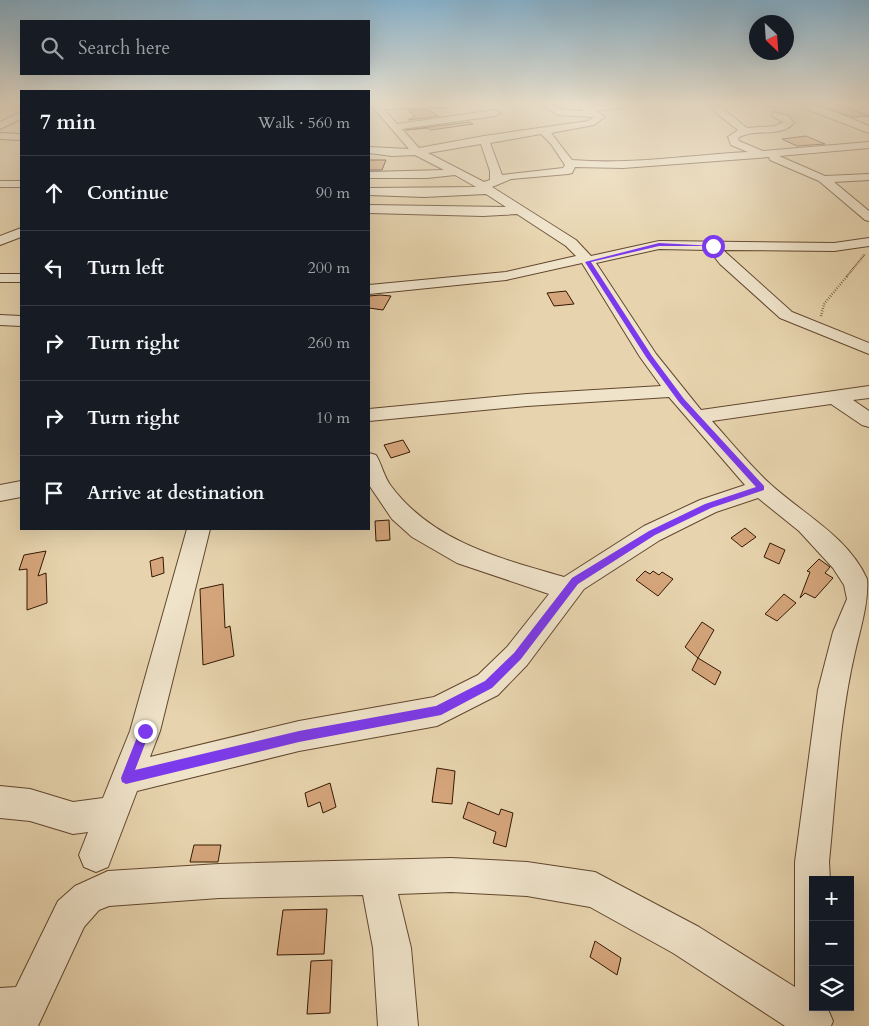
<!DOCTYPE html>
<html lang="en">
<head>
<meta charset="utf-8">
<style>
	body { margin:0; font-family:Cardo,serif; background:#20242c; color:#f1f3f6 }
	.controls { position:absolute; right:15px; bottom:15px; display:grid; overflow:hidden; border-radius:0px; box-shadow:0 5px 20px #0002 }
	.controls button { width:45px; height:45px; display:grid; place-items:center; padding:0; border:0; border-bottom:1px solid #363941; background:#171b24; color:#f1f3f6; font:25px sans-serif }
	.compass { position:absolute; left:749px; top:15px; width:45px; height:45px; border-radius:50%; background:#171b24; box-shadow:0 5px 20px #0002; rotate:155deg }
	.stop { position:absolute; width:15px; height:15px; margin:-11px; border:4px solid #7c3aed; border-radius:50%; background:#fff }
	.stop.end { background:#7c3aed; border-color:#fff; box-shadow:0 1px 5px #0008 }
	.list { margin:0; padding:0; list-style:none }
	h2 { display:flex; justify-content:space-between; align-items:center; height:65px; margin:0; padding:0 20px; font-size:21px }
	h2 small { font-size:16px; font-weight:400; color:#9ea1a6 }
	.list li { display:grid; grid-template-columns:32px 1fr auto; gap:15px; align-items:center; box-sizing:border-box; height:75px; padding:0 20px; border-top:1px solid #363941 }
	.list b { display:block; font-size:19px; white-space:nowrap }
	.list em { font-size:16px; font-style:normal; color:#9ea1a6 }
	.icon { flex:none; width:28px; height:28px; fill:none; stroke:currentColor; stroke-width:2; stroke-linecap:round; stroke-linejoin:round }
	.map { position:relative; flex:none; width:869px; height:1026px; overflow:hidden }
	.search { position:absolute; background:#171b24; box-shadow:0 5px 20px #0002; left:20px; top:20px; width:350px; height:55px; display:flex; align-items:center; gap:12px; box-sizing:border-box; padding:0 18px; border-radius:0px; color:#9ea1a6; font-size:19px }
	.panel { position:absolute; background:#171b24; box-shadow:0 5px 20px #0002; left:20px; top:90px; width:350px; height:440px; border-radius:0px }
	.map>svg:first-child { display:block }
</style>
</head>
<body>
<div class="map">
<svg width="869" height="1026" viewBox="0 0 869 1026">
	<rect width="100%" height="100%" fill="#e7d4ae"/>
	<filter id="stains"><feTurbulence type="fractalNoise" baseFrequency=".004" numOctaves="4"/><feColorMatrix values="0 0 0 0 .2 0 0 0 0 .09 0 0 0 0 .02 0 0 0 .5 -.17"/></filter>
	<radialGradient id="worn" r=".72"><stop offset=".6" stop-color="#630" stop-opacity="0"/><stop offset="1" stop-color="#630" stop-opacity=".3"/></radialGradient>
	<path fill="#d5a57b" stroke="#351803" d="M810,104H836L869,116L853,117Z
		M407,110H429L439,116L408,120L415,116Z
		M469,122L473,124L431,130L428,128L406,130Z
		M806,136L825,144L797,146L782,139Z
		M369,160H386L382,170H369Z
		M566,291L574,304L554,306L547,293Z
		M380,295L391,296L383,310L369,308V296Z
		M403,440L410,452L391,458L384,445Z
		M389,520L390,540L376,541L375,521Z
		M745,528L756,537L742,547L731,538Z
		M770,543L785,550L779,564L764,557Z
		M46,551L38,576L46,573L47,603L27,610V569L19,570L24,555Z
		M163,557L164,573L152,577L150,561Z
		M819,559L830,567L825,573L833,578L815,598L805,593L800,598L810,572L807,571Z
		M645,571L650,574L653,571L659,575L662,572L673,579L658,596L636,580Z
		M223,584L225,628L230,626L234,656L203,665L200,589Z
		M784,594L796,603L777,621L765,614Z
		M702,622L714,630L698,658L685,647Z
		M698,658L721,672L715,685L692,670Z
		M437,768L455,771L452,804L432,802Z
		M330,783L336,807L323,813L320,802L308,807L305,793Z
		M468,802L499,815L501,809L513,813L506,847L493,843L496,832L463,818Z
		M194,845H221L218,862H190Z
		M327,909L324,954L277,955L283,910Z
		M595,941L621,958L617,975L590,957Z
		M332,960L330,1013L307,1014L311,961Z"/>
	<g fill="none" stroke-linecap="round" stroke-linejoin="round">
		<g stroke="#62472e" stroke-width="2">
			<path id="minor" d="M370,104H455L451,107L384,109L397,124L495,110L500,113L495,116L402,129L419,148L484,136L588,121L594,117L558,115L541,104H551L563,110L584,111L574,104H584L588,106L630,104L626,107L596,111L605,117L594,125L551,133L572,160C631,165 690,155 748,152L731,145L728,137L738,130L716,113L711,104H719L723,109L747,128L775,126L784,122L772,116V112L789,116L794,123C779,139 755,127 738,138L739,141L763,151L869,142V148L779,156L825,176L869,174V180L834,182L869,211V221L865,220L819,181L770,160L769,157L623,168L575,167L572,173L568,174L511,179L492,187L576,240L591,256L659,241L834,243L869,238V246L834,251L723,250L792,312L869,343V354L780,318L720,264L709,250L659,249L596,263L656,354L701,410L869,386V398L853,400L869,411V427L862,425L831,404L712,421C730,441 748,463 768,482C801,513 848,536 867,579C869,602 860,630 855,652C839,721 836,792 829,862L830,880H813V1007H827L833,1021L831,1026H785L673,953L590,907L527,896L451,892L398,894L411,948L418,1026H378L373,948L363,895L219,898L109,906L99,910L84,927L38,1026H0V988L16,987L58,901L75,886L108,871L219,864L451,858L527,862L595,872L699,927L795,987V862L818,690L833,632L847,599L844,585L833,568L799,531L758,498L716,512L660,540L584,589L527,665L498,695L437,726L299,751L137,791L108,867L96,872L84,867L79,855L88,832L73,834L30,821L0,818V786L30,789L73,802L103,798L130,731L187,529H210L160,731L150,757L299,721L434,697L478,675L507,647L549,594L457,563L412,537L392,519L369,485V453L376,455C382,465 384,477 391,486C433,542 499,558 564,577L644,526L700,500L745,485L669,397L527,406L369,421V409L527,394L661,386L640,357L582,263L506,280L369,294V285L506,272L576,256L566,246L517,214L483,216L369,213V205L506,207L486,194L424,197L369,195V188L476,187L455,175L427,178H369V172L444,170L415,155L392,156L369,153V147L409,149ZM541,134L551,144L565,165L563,168L502,175L490,143ZM481,144L490,171V180L484,182L428,153Z
				M793,104C820,104 845,116 869,126V133Z
				M21,112V119L0,129V122Z
				M0,133L21,134V140L0,139Z
				M0,181H21V187H0Z
				M21,228V237L0,245V236Z
				M0,274H21V282H0Z
				M0,315L21,316V326L0,325Z
				M21,481V497L0,501V485Z"/>
		</g>
		<path stroke="#351803" stroke-width="2" stroke-dasharray="0.5 1" stroke-linecap="butt" d="M847,276L865,254"/>
		<path stroke="#351803" stroke-width="2.5" stroke-dasharray="0.5 2" stroke-linecap="butt" d="M821,316L824,304L848,275"/>
		<use href="#minor" fill="#efe3ca" fill-rule="evenodd"/>
	</g>
	<linearGradient id="sky" x2="0" y2="1"><stop stop-color="#87b5d2"/><stop offset="0.42" stop-color="#f4ecdb"/><stop offset="1" stop-color="#f4ecdb" stop-opacity="0"/></linearGradient>
	<rect width="869" height="247" fill="url(#sky)"/>
	<path fill="#7c3aed" d="M659,243L715,246H659L591,262L652,356L684,399L764,486V490L711,508L655,535L578,584L521,659L492,688L441,715L299,742L126,784L122,782L121,778L141,727L145,726L150,731L135,770L299,731L436,706L485,681L514,653L572,578L649,531L705,504L756,487L679,402L646,357L585,262Z"/>
	<rect width="100%" height="100%" filter="url(#stains)"/>
	<rect width="100%" height="100%" fill="url(#worn)"/>
</svg>
<div class="controls">
<button>+</button>
<button>−</button>
<button><svg class="icon" aria-label="layers" viewBox="0 0 24 24"><path d="M12 4l9 5-9 5-9-5zM3 14l9 5 9-5"/></svg></button>
</div>
<svg class="compass" viewBox="-18 -18 36 36"><path d="M0-13l5 13h-10z" fill="#e53935"/><path d="M0 13l5-13h-10z" fill="#9ea1a6"/></svg>
<div class="stop" style="left:713px;top:246px"></div>
<div class="stop end" style="left:145px;top:731px"></div>
<div class="search"><svg class="icon" aria-label="search" viewBox="0 0 24 24"><circle cx="10" cy="10" r="6"/><path d="M15 15l6 6"/></svg>Search here</div>
<section class="panel">
<h2>7 min<small>Walk · 560 m</small></h2>
<ul class="list">
<li><svg class="icon" aria-label="ahead" viewBox="0 0 24 24"><path d="M12 20V5M6 11l6-6 6 6"/></svg><div><b>Continue</b></div><em>90 m</em></li>
<li><svg class="icon" aria-label="left" viewBox="0 0 24 24"><path d="M17 20v-9H6M10 6l-5 5 5 5"/></svg><div><b>Turn left</b></div><em>200 m</em></li>
<li><svg class="icon" aria-label="right" viewBox="0 0 24 24"><path d="M7 20v-9h11M14 6l5 5-5 5"/></svg><div><b>Turn right</b></div><em>260 m</em></li>
<li><svg class="icon" aria-label="right" viewBox="0 0 24 24"><path d="M7 20v-9h11M14 6l5 5-5 5"/></svg><div><b>Turn right</b></div><em>10 m</em></li>
<li><svg class="icon" aria-label="arrive" viewBox="0 0 24 24"><path d="M6 21V4h12l-3 4 3 4H6"/></svg><div><b>Arrive at destination</b></div></li>
</ul>
</section>
</div>
</body>
</html>
